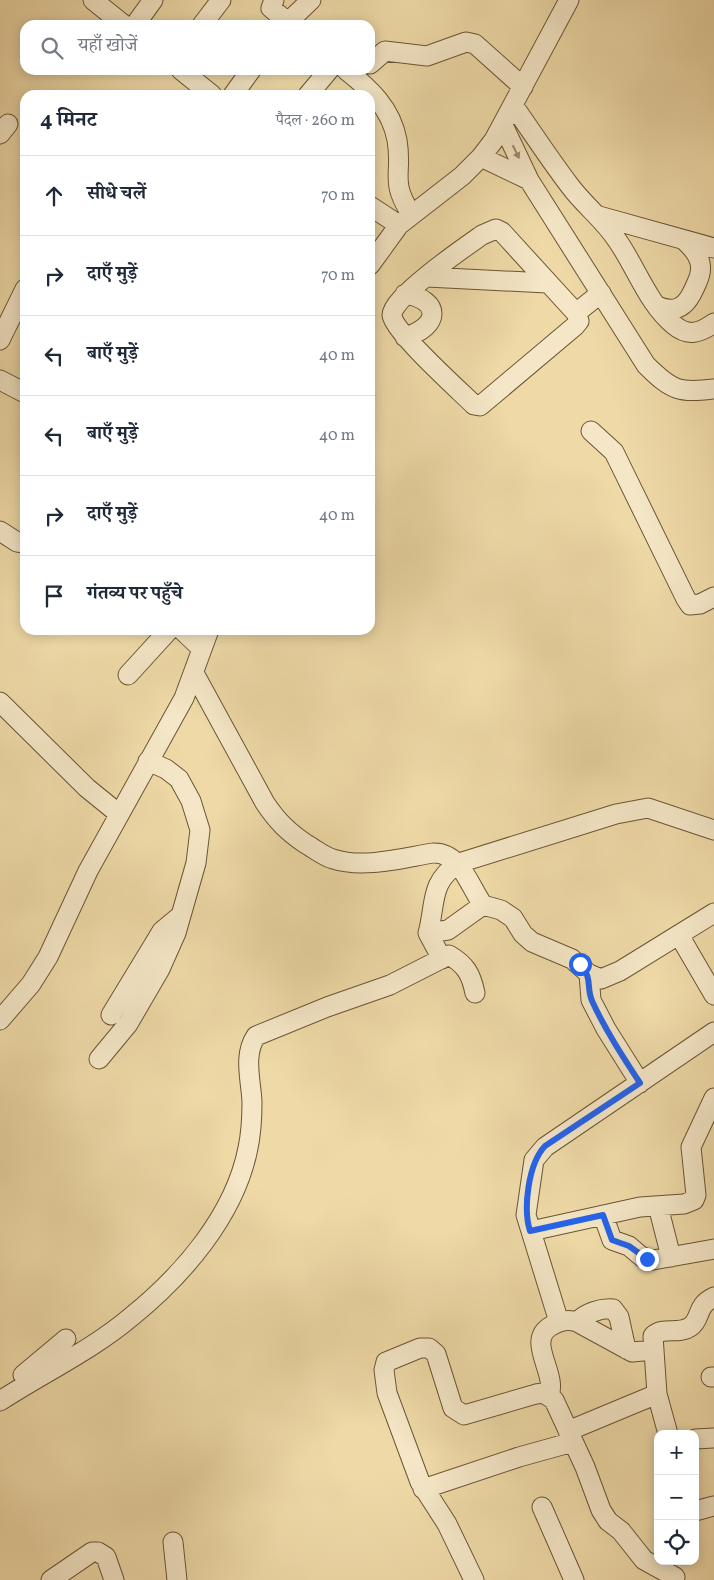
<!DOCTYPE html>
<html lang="hi">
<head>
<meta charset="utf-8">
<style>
	body { margin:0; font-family:Vollkorn,"Noto Serif Devanagari",serif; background:#f6f6f7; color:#1f2937 }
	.controls { position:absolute; right:15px; bottom:15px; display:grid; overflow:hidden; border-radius:10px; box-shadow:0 2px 12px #0003 }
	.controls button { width:45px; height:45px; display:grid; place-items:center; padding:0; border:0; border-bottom:1px solid #e0e1e3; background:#fff; color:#1f2937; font:25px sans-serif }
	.stop { position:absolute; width:15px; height:15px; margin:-11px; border:4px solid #2563eb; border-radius:50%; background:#fff }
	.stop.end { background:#2563eb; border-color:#fff; box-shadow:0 1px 5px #0008 }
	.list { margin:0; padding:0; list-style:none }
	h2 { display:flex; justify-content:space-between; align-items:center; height:65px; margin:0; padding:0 20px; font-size:21px }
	h2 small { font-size:16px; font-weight:400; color:#747a83 }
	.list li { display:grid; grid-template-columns:32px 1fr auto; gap:15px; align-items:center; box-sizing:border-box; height:80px; padding:0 20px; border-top:1px solid #e0e1e3 }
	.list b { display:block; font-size:19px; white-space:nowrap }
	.list em { font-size:16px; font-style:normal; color:#747a83 }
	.icon { flex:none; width:28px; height:28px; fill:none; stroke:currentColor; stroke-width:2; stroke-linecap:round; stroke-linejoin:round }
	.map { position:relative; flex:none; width:714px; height:1580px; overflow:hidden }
	.search { position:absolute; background:#fff; box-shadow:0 2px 12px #0003; left:20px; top:20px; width:355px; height:55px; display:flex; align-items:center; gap:12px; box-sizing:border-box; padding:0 18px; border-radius:15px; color:#747a83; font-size:19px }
	.panel { position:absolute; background:#fff; box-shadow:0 2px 12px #0003; left:20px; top:90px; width:355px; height:545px; border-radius:15px }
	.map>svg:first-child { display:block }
</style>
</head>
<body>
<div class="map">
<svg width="714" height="1580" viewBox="0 0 714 1580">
	<rect width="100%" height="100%" fill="#eed9a7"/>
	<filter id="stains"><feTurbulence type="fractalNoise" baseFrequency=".004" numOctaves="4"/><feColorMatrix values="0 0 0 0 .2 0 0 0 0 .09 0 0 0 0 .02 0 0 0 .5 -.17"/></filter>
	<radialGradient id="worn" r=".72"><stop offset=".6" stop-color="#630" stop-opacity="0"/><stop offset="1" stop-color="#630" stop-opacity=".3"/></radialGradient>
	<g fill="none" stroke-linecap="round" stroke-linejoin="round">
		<g stroke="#6a5534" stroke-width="21">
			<path id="minor" d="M93,0L124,25
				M274,0L271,8L291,25
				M135,25L153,0
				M202,25L221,0
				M285,25L311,0
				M370,64L385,51L427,56L466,42L475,44L523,87
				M181,70L212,95
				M346,70C370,89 391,108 397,140C403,175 389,179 411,214
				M233,95L251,70
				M308,95L329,70
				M513,105C532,132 550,160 570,186C584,205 604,220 617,240C636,267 648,304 674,325C688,337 700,333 714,323
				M503,125L529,180L646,365C672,391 679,393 714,389
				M0,134L8,124
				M481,157L529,180
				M370,206L399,225
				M599,216L714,248
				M370,265L399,225L462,176L481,157L494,140L569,0
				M427,277L547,283
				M405,294C442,300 440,327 405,337
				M657,306C676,314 686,307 694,289C698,280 702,273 700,263C698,253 691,247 684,240
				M576,313L579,321L575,326L480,406L474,405C460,391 393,331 392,315C392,297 465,247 482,235L496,229L502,232L576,313L601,293
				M0,340L25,289
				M0,380L25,393
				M591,431L614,452L686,599L690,605L700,604L714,597
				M0,531L17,542L25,543
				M182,630L202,649
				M194,673L265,803C277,821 288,832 306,844C315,849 323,856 333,859C364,869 402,858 433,853C461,852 469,886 483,905L501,910L513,918L523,934L532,942L572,959L589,974L601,979L620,971L714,913
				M128,675L169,630
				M0,702L87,788L119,814
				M428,933L448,930L483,905
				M679,935L714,995
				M442,959L428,933C436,904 429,882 459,863L616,814L648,808L714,830
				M589,974L591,1000L606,1029L640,1083
				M111,1015L162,931L180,916
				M0,1020L31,984L48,957L88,871L184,698L209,630
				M99,1059L128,1024L160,969L176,933L196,863L200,830L191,801L179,779L166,769L148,761
				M658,1206L671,1257
				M603,1215L612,1240L629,1246L642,1257L653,1260L714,1249
				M531,1231L640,1207L684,1204L694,1200L696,1195L691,1147L714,1098
				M559,1322L526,1215L534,1160L545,1147L714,1032
				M577,1322C586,1313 600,1308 613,1309L619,1317L626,1349
				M23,1375L66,1339
				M711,1377H714
				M549,1396C558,1373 525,1341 551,1326C560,1321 567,1319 577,1322L632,1352L653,1350
				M0,1401C43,1373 92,1350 131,1317C183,1275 235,1215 248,1148C251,1134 252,1117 252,1102C251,1080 243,1055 256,1036L327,1007L390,985L449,955C466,965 471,974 475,993
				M568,1431L657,1394
				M668,1434L657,1394L653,1336C663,1326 678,1335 690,1327C702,1319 695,1306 714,1297
				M695,1439L714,1438
				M423,1489L519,1457L573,1442
				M542,1507L574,1580
				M695,1511L714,1506
				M173,1542L177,1580
				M51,1580L92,1552H98L106,1557L114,1580
				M474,1580L447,1524L420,1482L387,1393L384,1370L386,1362L420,1348H429L436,1354L453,1408L464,1415L536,1394L543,1393L554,1400L585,1467L601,1510L608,1521L621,1531L644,1560L675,1577"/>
		</g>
		<use href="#minor" stroke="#f4e6c6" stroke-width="19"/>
	</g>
	<defs><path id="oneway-solid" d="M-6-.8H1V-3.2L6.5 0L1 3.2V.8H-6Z" transform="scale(1.25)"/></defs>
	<use fill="#99886a" href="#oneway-solid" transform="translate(516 152) rotate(64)"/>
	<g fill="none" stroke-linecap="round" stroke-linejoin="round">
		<path stroke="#2563eb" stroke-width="6" d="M580,964C594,980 585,987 593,1003C606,1031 623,1057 640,1083L545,1146C528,1164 523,1209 530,1231L603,1215L612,1240L629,1246L647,1259"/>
	</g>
	<rect width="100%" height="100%" filter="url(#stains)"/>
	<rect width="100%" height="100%" fill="url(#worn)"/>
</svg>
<div class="controls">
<button>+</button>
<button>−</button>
<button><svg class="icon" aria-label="locate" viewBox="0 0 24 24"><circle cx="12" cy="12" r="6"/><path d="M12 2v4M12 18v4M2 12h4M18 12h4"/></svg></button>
</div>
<div class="stop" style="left:580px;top:964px"></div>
<div class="stop end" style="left:647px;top:1259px"></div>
<div class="search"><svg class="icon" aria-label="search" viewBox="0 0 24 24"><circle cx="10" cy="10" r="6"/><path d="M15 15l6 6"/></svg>यहाँ खोजें</div>
<section class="panel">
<h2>4 मिनट<small>पैदल · 260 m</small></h2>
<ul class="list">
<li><svg class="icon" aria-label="ahead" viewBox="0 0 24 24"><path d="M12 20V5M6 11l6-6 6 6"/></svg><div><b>सीधे चलें</b></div><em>70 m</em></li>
<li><svg class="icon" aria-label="right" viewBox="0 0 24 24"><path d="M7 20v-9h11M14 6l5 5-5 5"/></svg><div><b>दाएँ मुड़ें</b></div><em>70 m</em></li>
<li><svg class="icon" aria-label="left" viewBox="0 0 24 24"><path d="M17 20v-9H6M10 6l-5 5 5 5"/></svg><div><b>बाएँ मुड़ें</b></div><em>40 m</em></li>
<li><svg class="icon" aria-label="left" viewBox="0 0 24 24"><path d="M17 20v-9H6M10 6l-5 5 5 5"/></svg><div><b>बाएँ मुड़ें</b></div><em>40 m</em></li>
<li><svg class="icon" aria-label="right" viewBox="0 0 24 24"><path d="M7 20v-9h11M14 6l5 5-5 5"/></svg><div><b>दाएँ मुड़ें</b></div><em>40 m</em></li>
<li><svg class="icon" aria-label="arrive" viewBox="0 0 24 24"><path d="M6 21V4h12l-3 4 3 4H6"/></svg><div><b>गंतव्य पर पहुँचे</b></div></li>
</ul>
</section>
</div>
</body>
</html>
